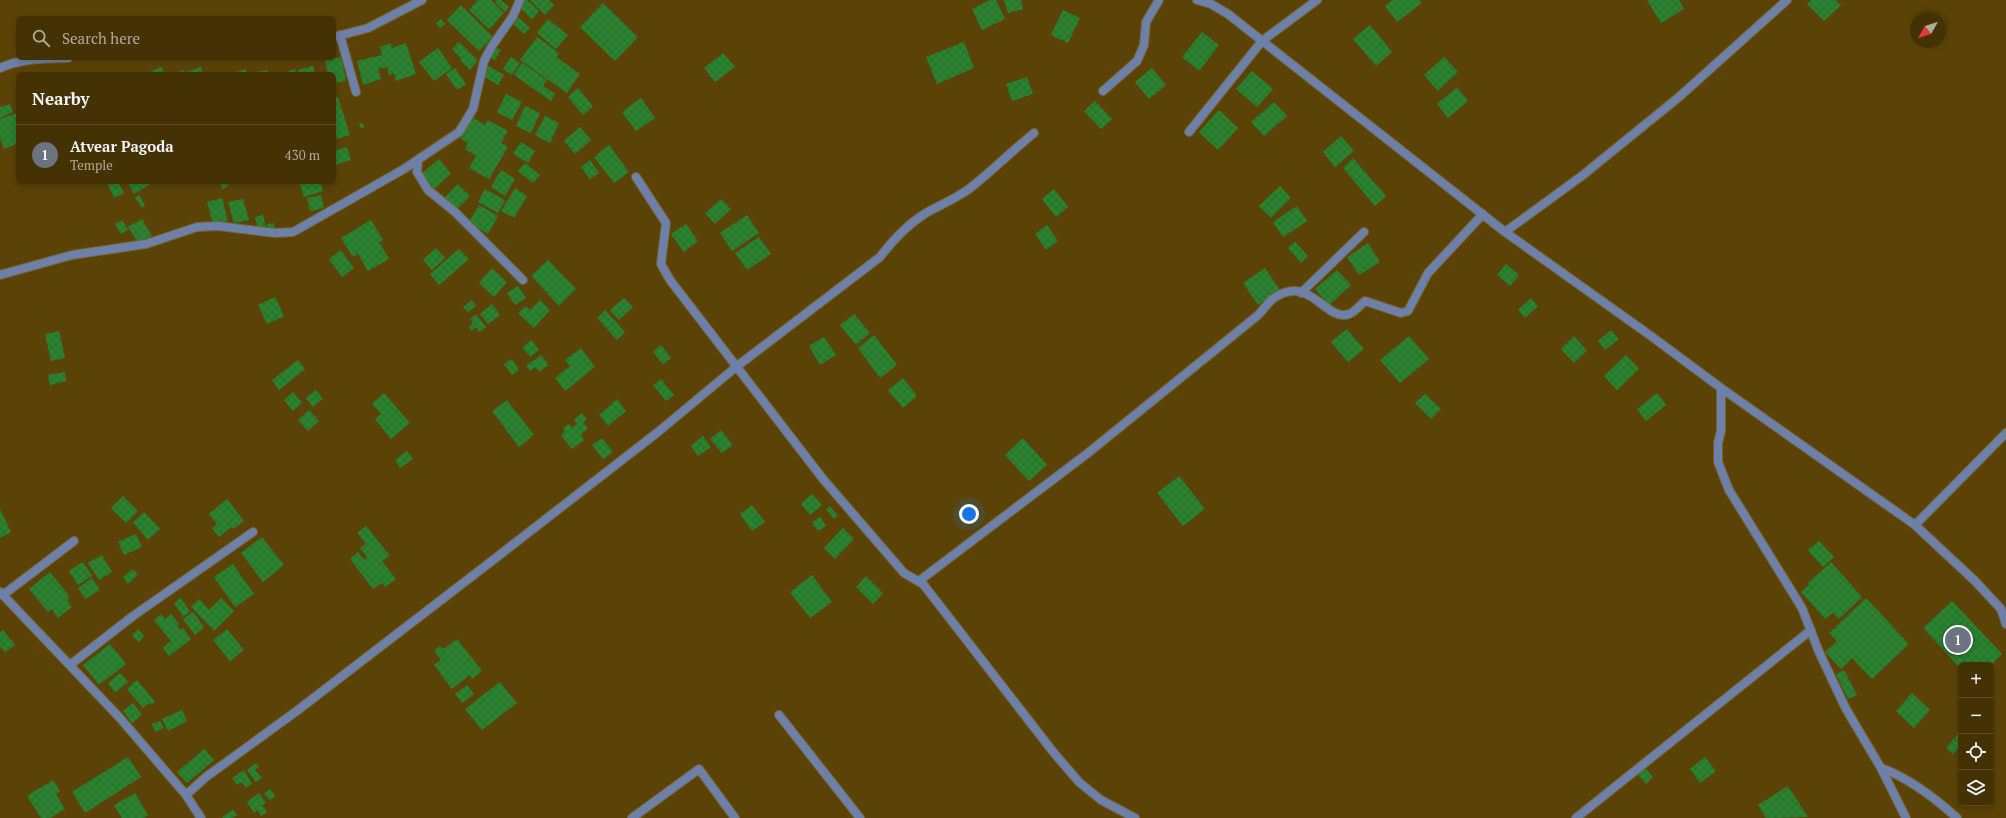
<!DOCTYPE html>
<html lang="en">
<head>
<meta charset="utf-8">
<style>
	body { margin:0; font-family:"PT Serif",serif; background:#4b3a0f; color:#f1f3f6 }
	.controls { position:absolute; right:12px; bottom:12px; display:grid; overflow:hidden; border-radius:6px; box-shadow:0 2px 6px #0003 }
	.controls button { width:36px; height:36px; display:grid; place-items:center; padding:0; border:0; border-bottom:1px solid #5c4d27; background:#443205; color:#f1f3f6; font:20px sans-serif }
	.compass { position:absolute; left:1910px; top:12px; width:36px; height:36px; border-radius:50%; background:#443205; box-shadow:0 2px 6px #0003; rotate:231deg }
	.you { position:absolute; left:969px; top:514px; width:14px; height:14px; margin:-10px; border:3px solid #fff; border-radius:50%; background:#1a73e8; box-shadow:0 0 0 6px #1a73e833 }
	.badge { display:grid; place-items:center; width:26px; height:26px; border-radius:50%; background:#ea580c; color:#fff; font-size:13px; font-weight:700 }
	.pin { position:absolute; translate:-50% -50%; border:2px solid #fff; box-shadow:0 1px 4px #0006 }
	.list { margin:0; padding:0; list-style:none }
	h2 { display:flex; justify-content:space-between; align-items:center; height:52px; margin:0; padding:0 16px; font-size:17px }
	h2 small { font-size:13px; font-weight:400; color:#afaa9a }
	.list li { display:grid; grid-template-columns:26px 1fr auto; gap:12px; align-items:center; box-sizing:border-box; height:60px; padding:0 16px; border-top:1px solid #5c4d27 }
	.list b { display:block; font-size:15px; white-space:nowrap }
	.list p { margin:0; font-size:13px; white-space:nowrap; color:#afaa9a }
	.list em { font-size:13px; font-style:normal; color:#afaa9a }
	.icon { flex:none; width:22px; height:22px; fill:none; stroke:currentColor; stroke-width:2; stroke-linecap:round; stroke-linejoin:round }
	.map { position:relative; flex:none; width:2006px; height:818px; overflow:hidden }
	.search { position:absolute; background:#443205; box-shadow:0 2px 6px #0003; left:16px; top:16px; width:320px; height:44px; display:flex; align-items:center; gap:10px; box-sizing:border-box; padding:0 14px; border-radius:6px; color:#afaa9a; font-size:15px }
	.panel { position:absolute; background:#443205; box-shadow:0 2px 6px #0003; left:16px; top:72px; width:320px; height:112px; border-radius:6px }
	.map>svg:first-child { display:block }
</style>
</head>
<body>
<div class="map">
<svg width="2006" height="818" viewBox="0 0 2006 818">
	<defs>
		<pattern id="building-cross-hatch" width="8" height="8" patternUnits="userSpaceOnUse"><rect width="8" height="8" fill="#28852f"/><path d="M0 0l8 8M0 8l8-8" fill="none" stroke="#336931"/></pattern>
	</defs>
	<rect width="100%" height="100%" fill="#5b4307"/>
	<path fill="url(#building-cross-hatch)" d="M478,0H491L504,13L489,29L469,10Z
		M497,0H501L509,7L505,12L495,2Z
		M523,0H527L539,11L532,19L518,6Z
		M530,0H549L554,5L545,15Z
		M990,0H996L1005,19L982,30L972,9Z
		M1004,0H1021L1023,9L1008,13Z
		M1392,0H1419L1422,3L1397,22L1385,6Z
		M1647,0H1679L1684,9L1661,23Z
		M1812,0H1835L1841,5L1824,21L1807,4Z
		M603,3L638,37L615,61L580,27Z
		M461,5L493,37L479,51L447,20Z
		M1063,10L1080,18L1068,43L1051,35Z
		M516,15L530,28L524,34L510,21Z
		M441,19L445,24L440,28L436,23Z
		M548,19L568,35L556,49L537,33Z
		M1370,25L1392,52L1376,66L1353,39Z
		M1202,32L1219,45L1199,71L1182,57Z
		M537,37L559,53L556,57L580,74L567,93L520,60Z
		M459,42L478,60L470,70L460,60L461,58L452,49Z
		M964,42L974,68L937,84L926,57Z
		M390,43L392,48L406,43L416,74L396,81L394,73L389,75L387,67L378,69L381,79L363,85L357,61L382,55L380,47Z
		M495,47L501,50L495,60L489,57Z
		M438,48L452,68L434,81L419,62Z
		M723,53L735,67L715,82L704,68Z
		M341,57L346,81L334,83V74H328L325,61Z
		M511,57L520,63L512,75L503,69Z
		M1444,57L1458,72L1438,91L1424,75Z
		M522,63L547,80L543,86L555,94L551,101L514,75Z
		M313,66L315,74H299L298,70Z
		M489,66L504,75L498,85L483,76Z
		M162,67L164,74H144Z
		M201,67L203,74H187L186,72Z
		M455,68L466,84L457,90L446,74Z
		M1152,68L1166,85L1149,99L1135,82Z
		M246,69L247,74H229Z
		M295,69L297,74H287L286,72Z
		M184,70L185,74H171Z
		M267,70L268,74H252V73Z
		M1252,71L1273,89L1257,107L1236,89Z
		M1027,77L1033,94L1012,101L1006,84Z
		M1457,87L1468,101L1448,118L1437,104Z
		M578,88L593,106L583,115L568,97Z
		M506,94L522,102L512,120L497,112Z
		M338,97L350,135L337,139L334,130V98Z
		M641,98L655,118L636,131L622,112Z
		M1095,101L1112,119L1101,129L1084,111Z
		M1274,102L1287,116L1264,136L1251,122Z
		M10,104L13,112L0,118V107Z
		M525,106L540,113L531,133L516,126Z
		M1219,110L1238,128L1218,150L1199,132Z
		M17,113L18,143L4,149L0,138V119Z
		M545,116L559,123L550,143L535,135Z
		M472,117L485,125L488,120L508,131L501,143L508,147L489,179L469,168L476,156L465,149L468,143L460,138Z
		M363,123L364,128H360L359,124Z
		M580,127L591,140L575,154L564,141Z
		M1341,136L1354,151L1335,167L1323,152Z
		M521,142L535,151L528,163L513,154Z
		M609,145L629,172L614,183L594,157Z
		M347,147L351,160L334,165V151Z
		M1353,158L1386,196L1375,206L1343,168Z
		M439,159L451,174L434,189L421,174Z
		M590,160L599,173L590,179L581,167Z
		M525,163L540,175L533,183L518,171Z
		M501,170L515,179L505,196L491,187Z
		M107,182H118L124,193L114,198Z
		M127,182H152V183L134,194Z
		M220,182H226L228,187L222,189Z
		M299,182H320L323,191L304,197Z
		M458,184L470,196L456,210L444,198Z
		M1280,186L1291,198L1271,218L1259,206Z
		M515,188L527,196L514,218L501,211Z
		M485,189L505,200L498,213L478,202Z
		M1054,189L1068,207L1056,217L1042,199Z
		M139,195L145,205L142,208L135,198Z
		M321,195L324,208L310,211L307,198Z
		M222,198L228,221L213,224L207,202Z
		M243,199L249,220L234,223L228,202Z
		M721,199L731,209L715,224L705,213Z
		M479,205L498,216L488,234L469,222Z
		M1297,206L1307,221L1283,237L1273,222Z
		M263,215L266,227L258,229L255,217Z
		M747,215L759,233L732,251L720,233Z
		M142,219L152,236L139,244L128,227Z
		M122,220L128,230L121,234L115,224Z
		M371,220L383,240L379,242L389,259L368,271L358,254L353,257L341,238Z
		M274,223L275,231L268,232L267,224Z
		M686,224L698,241L684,252L671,234Z
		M1047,225L1058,241L1046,250L1035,234Z
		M759,237L771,254L747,270L735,253Z
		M1295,242L1308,256L1301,263L1288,248Z
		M1368,243L1380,262L1359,275L1347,257Z
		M436,248L445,258L432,270L423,260Z
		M459,249L469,259L439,285L430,274Z
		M341,250L354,268L342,277L329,259Z
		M548,260L576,289L559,306L531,276Z
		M1506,264L1519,275L1510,286L1497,275Z
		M492,268L507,282L494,297L479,283Z
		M1265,268L1280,290L1258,305L1243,283Z
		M1337,270L1351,285L1329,305L1315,289Z
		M518,286L526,298L515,305L507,293Z
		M275,297L284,316L267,324L258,305Z
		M624,298L633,307L619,320L610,310Z
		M1531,298L1538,306L1525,318L1518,310Z
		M472,300L476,306L468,312L463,307Z
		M540,300L550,310L534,328L518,313L525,306L530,310Z
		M492,304L500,315L488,324L480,314Z
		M605,310L625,332L617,340L597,318Z
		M476,314L486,327L479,332L476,327L471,331L469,326L473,324L470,319Z
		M854,314L870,333L856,345L840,325Z
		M1347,329L1364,349L1348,362L1331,342Z
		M1611,330L1619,339L1605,350L1598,341Z
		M59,331L65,358L51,361L45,334Z
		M874,335L897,365L880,378L858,348Z
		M1409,336L1429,359L1400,383L1380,360Z
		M1574,336L1587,351L1574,363L1561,349Z
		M824,337L836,355L820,365L809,346Z
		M531,340L539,350L531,357L522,348Z
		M661,345L671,358L663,364L653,352Z
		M581,348L595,367L565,391L555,378L570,366L565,360Z
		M541,355L549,365L539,372L535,367L530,371L526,366Z
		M1626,355L1639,369L1617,390L1604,376Z
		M512,359L519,370L512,375L504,364Z
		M298,360L305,369L279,390L272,380Z
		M65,372L66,381L50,385L48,375Z
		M903,378L917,396L903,408L888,390Z
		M661,379L674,395L666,401L653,385Z
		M316,390L323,399L313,407L306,398Z
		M293,392L302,403L293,411L284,400Z
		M384,393L410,423L391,439L375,419L381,414L372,404Z
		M1657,393L1666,405L1646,421L1637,409Z
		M1425,394L1441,409L1431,419L1415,403Z
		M617,399L626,411L608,426L599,415Z
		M507,400L534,435L519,447L492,411Z
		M309,410L319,421L308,431L298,420Z
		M582,413L587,419L583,422L588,428L581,434L584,440L572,449L561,435L565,432L563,428L569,424L572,428L577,424L574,420Z
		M721,430L733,445L722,453L710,439Z
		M703,436L711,447L698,456L691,446Z
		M602,438L613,452L603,459L592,445Z
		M1023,438L1047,465L1029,481L1005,455Z
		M407,451L413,459L400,468L395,460Z
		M1179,476L1205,509L1183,526L1157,493Z
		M812,494L822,505L810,515L801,504Z
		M123,496L138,511L126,523L111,508Z
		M227,499L244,521L233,529L231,527L219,537L212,528L217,524L209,514Z
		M752,505L765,522L752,531L740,514Z
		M830,506L838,516L834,519L826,509Z
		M0,509L11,532L0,538Z
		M144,512L160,529L148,540L133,522Z
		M820,517L826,526L818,531L812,522Z
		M366,526L390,556L382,561L396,579L385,587L382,583L373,589L350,559L358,552L364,560L367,557L360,548L366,544L357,533Z
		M843,528L854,539L835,559L824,548Z
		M136,534L142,547L124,555L118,542Z
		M262,537L284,565L263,582L241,553Z
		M1819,541L1834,557L1823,567L1808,550Z
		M102,555L112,572L99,580L88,563Z
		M83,562L92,576L78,585L69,571Z
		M1831,562L1862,597L1839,619L1829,608L1833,613L1825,619L1801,592L1809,585L1807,584Z
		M233,564L254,594L235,607L214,577Z
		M133,569L138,575L128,584L123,577Z
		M50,572L70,597L67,600L72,607L58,618L52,609L48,612L29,589Z
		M812,575L832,602L810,618L790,592Z
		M866,576L883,593L873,604L856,587Z
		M92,578L100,590L85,599L78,588Z
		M181,598L190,612L183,617L174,603Z
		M221,598L234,611L214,631L191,607L199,599L209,610Z
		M1866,598L1909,644L1872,679L1852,658L1841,669L1825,652L1837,641L1829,633Z
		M1952,601L2002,654L1991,665H1961V669L1923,628Z
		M193,612L204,627L195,635L183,619Z
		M161,614L165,619L171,614L179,624L177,625L180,630L183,628L191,639L169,656L163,648L171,641L154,620Z
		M138,629L144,636L139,642L132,635Z
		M227,629L244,650L230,661L213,640Z
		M3,630L15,645L5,652L0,646V632Z
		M457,639L482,671L472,679L470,675L452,689L434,665L441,660L434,651L440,646L443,649Z
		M110,644L126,664L99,685L83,665Z
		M1844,670L1857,695L1848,699L1836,674Z
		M120,673L128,682L115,693L108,683Z
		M137,680L155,702L151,705L149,703L143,708L127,689Z
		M500,682L517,703L482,730L465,709Z
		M467,685L474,694L462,703L455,694Z
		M1912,693L1930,710L1914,728L1896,711Z
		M133,703L142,715L132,723L123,711Z
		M182,710L187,721L168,731L162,719Z
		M160,721L164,728L155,732L152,724Z
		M1961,731V745L1953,754L1946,748Z
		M204,749L214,760L187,783L177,772Z
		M128,757L141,777L85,813L72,792Z
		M1705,757L1716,771L1700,783L1690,769Z
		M256,763L259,767L255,770L262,778L256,782L247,770Z
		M1644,767L1653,777L1646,784L1637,774Z
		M244,770L252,784L246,788L242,782L237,785L232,778Z
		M53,780L60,791L56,794L65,809L50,818H41L27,796Z
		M1788,786L1808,817L1766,818L1758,805Z
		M270,789L275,796L270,800L264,794Z
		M135,793L148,815L144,818H122L114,805Z
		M259,793L266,803L262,805L267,812L261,816L257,810L254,813L247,802Z
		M233,810L237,815L232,818H223L222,817Z"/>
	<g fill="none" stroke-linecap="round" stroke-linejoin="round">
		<g stroke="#78622c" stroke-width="10">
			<path id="service" d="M1189,132L1262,41L1317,0"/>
		</g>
		<g stroke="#78622c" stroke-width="10">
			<path id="minor" d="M1197,0L1211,4L1228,14L1505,232L1651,336L1721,388V431L1718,443V462L1729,490L1802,608L1819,652L1846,709L1881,768L1906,818
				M340,35L356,92
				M1103,91L1137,61L1144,45L1146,22L1159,0
				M418,161L417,172L428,190L455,212L523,280
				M636,177L666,223L661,264L670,280L823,479L904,573L923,584L1054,753L1079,782L1101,800L1135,818
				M1505,232L1583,175L1679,97L1787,0
				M0,275L72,255L146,244L197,227L218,226L275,233L293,232L302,227L404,169L459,132L473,109L484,61L492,46L513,16L520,0
				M1301,293L1364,232
				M1721,388L1915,525L1975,581L2001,609L2006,624
				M1915,525L2006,433
				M919,581L1088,453L1257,316C1263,311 1267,303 1274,298C1310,273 1326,323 1349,314C1355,312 1360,305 1365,301L1401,313L1408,311L1428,273L1483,214
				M0,592L119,717L186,795L201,818
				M3,595L74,541
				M70,665L133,616L253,532
				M779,715L860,818
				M1881,768C1909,778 1935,798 1957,818
				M186,795L206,777L298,710L484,567L658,432L736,367L880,257C893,240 908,224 926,213C940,205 955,199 969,189C991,172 1012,151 1034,133
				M632,818L699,769L735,818
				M1576,818L1811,630"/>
		</g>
		<g stroke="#78622c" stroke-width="10">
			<path id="tertiary" d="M334,37L368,28L422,0
				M0,68C22,58 44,59 68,58"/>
		</g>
		<use href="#service" stroke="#6c80a9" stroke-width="8"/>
		<use href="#minor" stroke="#6c80a9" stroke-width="8"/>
		<use href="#tertiary" stroke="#6c80a9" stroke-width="8"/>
	</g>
</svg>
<div class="controls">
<button>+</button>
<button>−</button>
<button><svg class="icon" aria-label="locate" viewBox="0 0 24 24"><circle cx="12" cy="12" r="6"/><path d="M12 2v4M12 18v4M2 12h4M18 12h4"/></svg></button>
<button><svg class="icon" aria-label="layers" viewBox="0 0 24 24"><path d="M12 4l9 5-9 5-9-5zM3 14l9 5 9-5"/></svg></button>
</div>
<svg class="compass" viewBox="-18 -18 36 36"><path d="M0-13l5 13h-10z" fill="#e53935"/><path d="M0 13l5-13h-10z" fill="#afaa9a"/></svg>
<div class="you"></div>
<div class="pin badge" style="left:1958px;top:640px;background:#6b7280">1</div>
<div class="search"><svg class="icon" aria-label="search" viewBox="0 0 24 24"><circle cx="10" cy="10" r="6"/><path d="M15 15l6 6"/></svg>Search here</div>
<section class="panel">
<h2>Nearby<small></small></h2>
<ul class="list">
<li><span class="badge" style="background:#6b7280">1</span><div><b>Atvear Pagoda</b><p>Temple</p></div><em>430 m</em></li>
</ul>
</section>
</div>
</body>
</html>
